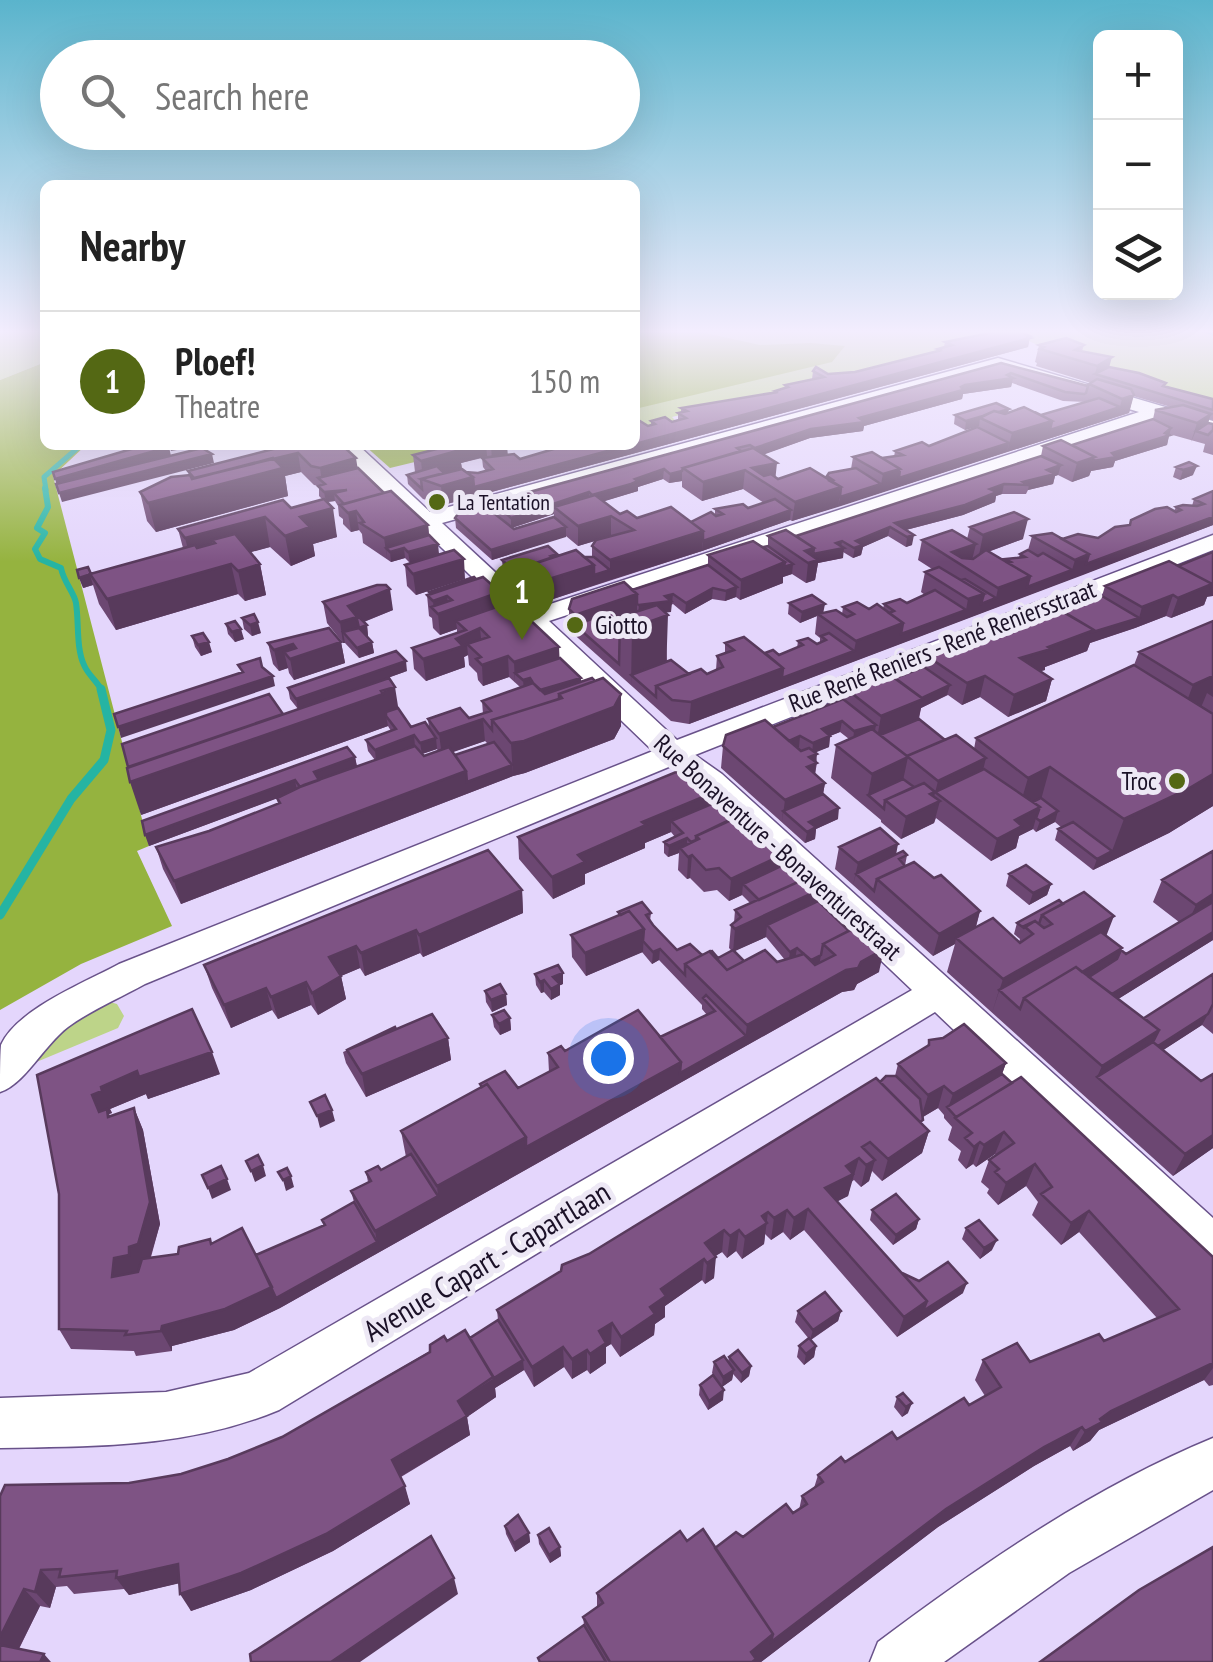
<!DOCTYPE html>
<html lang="en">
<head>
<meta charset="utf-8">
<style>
	body { margin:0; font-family:"PT Sans Narrow",sans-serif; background:#f6f6f6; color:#222 }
	.controls { position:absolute; right:30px; top:30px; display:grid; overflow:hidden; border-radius:15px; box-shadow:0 10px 40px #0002 }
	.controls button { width:90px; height:90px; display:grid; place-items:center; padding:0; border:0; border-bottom:2px solid #e0e0e0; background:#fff; color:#222; font:50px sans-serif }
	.you { position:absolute; left:608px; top:1058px; width:35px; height:35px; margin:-25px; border:8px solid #fff; border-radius:50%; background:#1a73e8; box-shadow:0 0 0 15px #1a73e833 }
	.badge { display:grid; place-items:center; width:65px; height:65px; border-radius:50%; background:#546814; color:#fff; font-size:32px; font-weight:700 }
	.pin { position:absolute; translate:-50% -82px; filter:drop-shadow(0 2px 5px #0008) }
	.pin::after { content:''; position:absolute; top:52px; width:35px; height:30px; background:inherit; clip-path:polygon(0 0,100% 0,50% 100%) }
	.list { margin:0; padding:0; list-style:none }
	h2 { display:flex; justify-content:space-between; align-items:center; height:130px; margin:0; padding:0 40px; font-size:42px }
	h2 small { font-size:32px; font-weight:400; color:#767676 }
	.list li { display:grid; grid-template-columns:65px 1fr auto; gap:30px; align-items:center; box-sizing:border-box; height:140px; padding:0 40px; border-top:2px solid #e0e0e0 }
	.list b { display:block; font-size:38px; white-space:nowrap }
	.list p { margin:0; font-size:32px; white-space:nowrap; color:#767676 }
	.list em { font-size:32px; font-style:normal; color:#767676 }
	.icon { flex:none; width:55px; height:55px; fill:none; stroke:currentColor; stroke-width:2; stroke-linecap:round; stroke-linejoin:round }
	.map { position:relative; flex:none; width:1213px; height:1662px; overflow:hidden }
	.search { position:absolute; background:#fff; box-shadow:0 10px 40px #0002; left:40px; top:40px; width:600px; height:110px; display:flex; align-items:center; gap:25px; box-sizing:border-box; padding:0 35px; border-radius:55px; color:#767676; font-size:38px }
	.panel { position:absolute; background:#fff; box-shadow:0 10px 40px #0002; left:40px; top:180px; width:600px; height:270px; border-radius:15px }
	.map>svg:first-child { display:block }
</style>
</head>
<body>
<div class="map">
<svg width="1213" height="1662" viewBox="0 0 1213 1662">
	<rect width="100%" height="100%" fill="#e4d6fc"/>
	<path fill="#bdd489" d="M0,329H45V336L40,338L45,362L0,380Z
		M635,329H1213V407L1079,362L1007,332L898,369L821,375L811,378L816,382L672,417L677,422L635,429Z
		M110,1002L117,1004L124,1016L118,1028L34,1063L58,1031Z"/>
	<path fill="#95b33f" d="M635,329H687L760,345L811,343L845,346L832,362L635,409Z
		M45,362V445H86L53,476L149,846L137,851L172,926L81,964L0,1010V380Z
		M364,445H485L390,468Z"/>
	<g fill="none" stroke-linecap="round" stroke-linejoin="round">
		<path stroke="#25b4a3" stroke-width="5" d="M1201,329L1213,333
			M46,490L44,477L81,445"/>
		<path stroke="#25b4a3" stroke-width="6" d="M45,488L48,507L37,528L45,533L35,549L40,559L61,568C64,583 74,592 76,603C79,622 76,648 84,665C88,675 98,682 102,691"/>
		<path stroke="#25b4a3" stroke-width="9" d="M0,915L71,799L104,760L111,730L101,689"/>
		<g stroke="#69528a" stroke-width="3">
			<path id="minor" d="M998,358L1213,421V434L1161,419L549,621L677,740L1213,535V550L695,755L722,774L1213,1218V1267L1197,1261L935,1012L279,1410C188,1448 97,1446 0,1448V1398L166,1392L249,1373L912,990L700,788L671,766L145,984C120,998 91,1010 68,1027C44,1045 25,1084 0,1092C0,1079 0,1056 1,1045C17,1009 86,982 119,964L653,751L335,445H358L430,512ZM998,370L1139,412L535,609L442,523Z
				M1213,1438V1490L1069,1573L944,1662H870L878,1642C982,1564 1092,1488 1213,1438Z"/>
		</g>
		<use href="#minor" fill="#fff" fill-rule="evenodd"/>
	</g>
	<path fill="#6c4772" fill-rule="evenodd" d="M1030,336L1028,347L443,505L423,499L408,484L407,475L415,472L413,455L431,451V445H507V455L520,459L561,447V445H635L648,426L651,425V421L672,422L678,420V413H681V408L775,393V391L784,388L785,385L812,379L813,371L828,374L855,372L938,352V349L944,347L945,342ZM482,458L483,467L486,471L478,473L466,472L462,469L461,463Z
		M1039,345H1084L1082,351L1110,367L1166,383L1165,386L1213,399V420L1209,419L1208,423L1213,424V455L1203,452L1205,444L1169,434L1167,445L1115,461L1113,467L1091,471L1089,476L1072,482L1058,475L1055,476L1053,484L1028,490L1026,494H1002L996,496L995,502L963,515L906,530L912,545L906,547L888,536L863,547L861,555L853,558L843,552V558L818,563L815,580L806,583L792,574L783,577V583L740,600L736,597L725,601L712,599L685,614L673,604L671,605V612H665L667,662L689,674H707L716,670L717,656L725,654V643L765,653L779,655L797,648L798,641L817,644L820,643V638L815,634L817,616L800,623L788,614L789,603L824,612L842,614L843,607L883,609L884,604L907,603L925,595L921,592L925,572L932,569L918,560L922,540L967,539L970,527L1023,539L988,552L1004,561L1005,559L1019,557L1020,554L1028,550L1032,536L1062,539L1098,538L1130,525L1174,511L1176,507L1192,506L1194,499L1213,491V525L689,724L671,721L569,630V609L708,565V555L763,547L768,546V536H796L1041,456L1043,446L1072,445L1153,419L1155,410L1171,407L1133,396L1129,413L792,521L790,520L702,551L550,600L533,598L503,570L502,560L557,556L592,557V546L595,541L578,546L566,536L492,560L456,528L455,518L1001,363L1088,386L1091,383L1036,366L1037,363L1035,362ZM1012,383L1063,401L1086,402L1041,415L1008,413L955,415L954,424L965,430L977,427L929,446L895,451L894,457L882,458L853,457L851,469L827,476V479H778L776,477L764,454L810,438L863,431L864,426L962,399L963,394L1011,387ZM663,479L669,483L682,481V487L702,501L743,489L764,503L748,508L715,509V515L691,522L637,518L620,514L604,501L638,491V487ZM554,514V517L514,529L512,528Z
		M267,445H342L358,468L384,493L428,525L429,535L439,554L410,563L405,558L391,562L363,543L362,534L359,530L351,532L343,524V519L339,516L338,506L335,501L327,502L337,537L313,544L315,556L291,566L270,547L250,552L260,564L266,595L245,601L238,594L116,630L99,604L93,585L83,588L91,574L183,548L178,529L291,508L323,500L319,496V486L314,485L301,472L285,476L288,496L156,532L147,521L140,492L189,475L188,471L269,450Z
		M1176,467L1193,475L1180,480L1173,477Z
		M405,565L465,579L416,595L407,586Z
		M1105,586L1207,597L1204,605L1171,618L1166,616L1135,628L1090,643L1087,651L1045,667V670L1040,671L1052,679L1046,701L1008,717L980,697L962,705L948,695L921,708L919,719L945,740L974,749L976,738L1134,665L1139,652L1213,621V806L1169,833L1093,870L1055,840L1058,829L1062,828L1055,822L1036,832L1033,829L1019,836L1016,848L991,861L936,818L934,823L901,839L881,822V820L831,778L836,745L849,739L840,732L830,736L829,747L815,752L817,763L815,774L825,783L823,794L838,819L816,829L815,839L805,843L721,768L723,746L843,699L845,688L895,678L924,667L927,656L1063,612L1102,596Z
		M429,592H500L501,606L560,658L581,682L595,681L621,694V726L614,739L525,773L513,776L181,904L163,869L156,847L209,831L278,804L277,798L149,846L142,821L355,757L357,766L375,760L368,751L366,740L391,731L388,726L141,815L283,714L298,709L290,699L288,688L407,671L331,698L398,708L411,727L429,728L428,719L469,718L483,714L482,701L520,687L509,677L483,686L478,680L477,673L469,665L468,655L464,657L465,667L426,681L414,669L412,648L457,633V629L440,635L433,628L432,618L429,616L427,595L429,594ZM485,741L488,744L455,756L452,752ZM437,749L438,751L424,756L422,754Z
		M323,602L393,610L364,622L367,625L368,636H367L372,642L374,653L359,658L345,643H343L327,623Z
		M242,618L261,633L252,636L244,629Z
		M226,624L244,639L235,642L228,634Z
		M192,636L212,652L201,656L195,647Z
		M341,642L345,663L294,680L289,673L288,668L279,671L273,664L268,643Z
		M715,792L714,803L818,901L879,972L857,984L854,990L842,992L280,1308L234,1330L172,1346V1351L136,1356L134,1351L71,1349L59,1329V1194L37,1075L220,1074L148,1099L146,1094L110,1109L112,1113L109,1114L110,1116L134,1108L143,1130L160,1224L151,1257L178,1254L210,1239L212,1244L256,1255L324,1226L322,1220L354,1202L351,1191L368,1182L366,1172L381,1170L406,1157L401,1131L481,1088L480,1084L518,1088L549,1072L548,1053L660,1037L707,1015L702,1009V1005L659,960L652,964L642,952L586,976L572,957L571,935L618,916V912L651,913L650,921L653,925L677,950L718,958L732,951L729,948L731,925L734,923L735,910L750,903L742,895L729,901L717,890L704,892L690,878L687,879L678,870L679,853L668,857L664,853V842L675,837L671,832L645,843V848L585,874V884L553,899L519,859L518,837ZM766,937L785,960L777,962L744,961L734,951Z
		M839,847L907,855L905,866L934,878L980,911L976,927L1019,942L1020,939L1014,934L1017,923L1059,900L1106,936L1126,954L1179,922L1153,902L1162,880L1213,851V940L1118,999L1144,1018L1213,974V1034L1202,1025L1163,1050L1201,1081L1213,1074V1148L1173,1176L947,972L955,944L933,956L835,869Z
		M1009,874L1051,884L1047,895L1029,905L1006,886Z
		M522,890L523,913L423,957L420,953L365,976L360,968L341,976L346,999L318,1015L311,1005L278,1019L272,1010L231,1028L212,988L204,965Z
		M535,974L563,984L560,985V995L551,1000L544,992L541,993L536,985Z
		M485,991L506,994L507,1005L492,1012L486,1002Z
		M492,1015L510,1018L511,1030L500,1035L494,1027Z
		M396,1029L448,1038L451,1060L366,1097L346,1063L343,1052Z
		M929,1040L1006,1063L1002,1074L1213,1257V1385L1209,1386L1204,1380L1099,1430L1090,1441L1073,1451L1070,1446L1034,1466L938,1527L761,1662H539L538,1658L584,1625L583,1617L597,1607V1593L687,1541L715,1548L793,1513L799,1510L802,1496L814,1488L818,1475L969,1405L985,1396L975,1380L983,1360L1030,1362L1104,1341L1157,1318L1079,1232L1061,1245L1032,1215L1038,1202L1026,1186L998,1205L987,1193L989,1189L981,1182L989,1160L997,1155L995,1154L976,1167L973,1164L966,1169L958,1160L961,1151L948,1140L952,1127L944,1118V1115L938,1108L923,1117L922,1124L929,1131L922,1153L882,1181L872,1171L869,1181L861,1187L854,1180L851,1182L848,1196L837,1201L902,1273L919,1281L963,1293L897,1337L804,1230L790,1240L783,1232L771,1240L765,1234L764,1244L742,1259L736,1251L727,1258L722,1252L715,1256L714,1278L705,1284L702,1280L665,1306V1317L655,1324L654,1335L620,1357L611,1344L606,1347V1363L590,1374L587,1370L572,1379L564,1367L534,1387L524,1370L495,1388L496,1397L467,1417L470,1435L401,1477L410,1504L333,1551L251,1590L191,1611L179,1583L129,1595L124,1589L74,1594L67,1586L56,1587L50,1608L40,1606L19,1649L0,1662V1496L129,1483L181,1474L228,1459L282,1437L447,1341L470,1338L498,1320L497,1310L589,1254L880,1082L895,1076L898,1064L927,1047Z
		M872,1210L919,1219L916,1229L893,1245L870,1220Z
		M966,1228L992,1250L980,1259L962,1239Z
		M798,1311H841L838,1321L811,1340L816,1346L814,1357L804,1365L797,1357L799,1346L809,1339L795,1322Z
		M729,1357L751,1366L749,1376L741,1383L733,1374L732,1380L722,1387L723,1400L708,1410L699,1395L700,1385L720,1384L712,1373L714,1362H728Z
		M903,1393L908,1413L902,1417L894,1407L897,1397Z
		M505,1526L529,1533L530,1542L515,1552L506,1534Z
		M538,1535L560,1547L561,1556L550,1563L539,1544Z"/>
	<path fill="#583a5c" d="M1030,336L1028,347L443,505L441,486L473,477L635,445Z
		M1112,357L1107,375L1095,374L1097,366Z
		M1011,373L1010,379L1013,378L1011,387L963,394L962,399L864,426L863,431L810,438L754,458L755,448L811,429L859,418L961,387Z
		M1134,395L1129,413L1048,439L1050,430L1120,407L1122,399Z
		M1009,409L1007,418H980L979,426L965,430L966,421Z
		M1211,414L1205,432L1196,431L1191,442L1197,423Z
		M1052,421L1048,439L1007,452L1012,433Z
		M1171,428L1167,445L1115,461L1113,467L1091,471L1089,476L1072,482L1077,463L1112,453Z
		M1009,443L1007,452L838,507L840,497L881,484L883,474Z
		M169,445H176L177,450L171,451Z
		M454,445H486L487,456L461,463L462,469L423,480L421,461Z
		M491,445H507L508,457L492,461Z
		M169,447L171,456L58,489L55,479Z
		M298,453L301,472L285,476L288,496L156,532L148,503L196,479Z
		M212,454L214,463L62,502L59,493Z
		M356,458L359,477L322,482L320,468Z
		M777,463L775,482L752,468Z
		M1061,465L1058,475L1055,476L1053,484L1028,490L1029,485L1023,482Z
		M1197,466L1193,475L1180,480L1183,470Z
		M664,469L663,479L638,487V491L592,505V495Z
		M745,470L743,489L702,501L703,482Z
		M682,471V481L669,483L670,474Z
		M1004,484L1002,494L996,496L995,502L963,515L898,532L895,523Z
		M841,487L838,507L792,521L795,502Z
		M347,490L334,493L335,501L326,502L324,492Z
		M589,492V502L554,507V514L511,528V518Z
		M393,501L356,511L359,530L351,532L348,513Z
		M333,508L337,537L313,544L315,556L291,566L285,536L300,517Z
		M791,510L790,520L702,551L703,541Z
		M611,516V536L578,546V526Z
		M265,517L270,547L219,561L215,543L212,540L217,561L193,568L185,538Z
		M1213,517V525L1083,575L1086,564Z
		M1028,519L1023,539L979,555L983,535Z
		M428,525L430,545L404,548L405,558L391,562L390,552L386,548L387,558L384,538Z
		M566,527V537L492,560L491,550Z
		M890,527L888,536L863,547L861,555L853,558L856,541Z
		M703,531L702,551L610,580V560Z
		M914,535L912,545L906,547L907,537Z
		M842,541L841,548H844L843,558L818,563L815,580L806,583L808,563L805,551Z
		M438,544L439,554L410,563L408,552Z
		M976,544L971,564L952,552Z
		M1089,554L1083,575L689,724L691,702L783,668L854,651L856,641L903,623L966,610L968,599L984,594L996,598L998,588L1030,576L1072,570L1075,560Z
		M464,559L465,579L416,595L413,574Z
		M785,562L793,564L792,574L783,577V583L740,600L741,580Z
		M231,564L238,594L116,630L107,599Z
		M260,564L266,595L245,601L238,571Z
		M594,565L610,570V580L550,600L549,579Z
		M90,575L93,585L83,588L79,578Z
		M1213,581V596L1207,597L1204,605L1171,618L1178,598Z
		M737,587L736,597L725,601L726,591Z
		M713,588L712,599L685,614L686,603Z
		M390,589L393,610L358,624L367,625L368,636L351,641L343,632L345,643H343L340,622L348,606Z
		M500,592L501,613L456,621L457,629L440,635L438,614L434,611L433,601L447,596L449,610Z
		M637,594V614L620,617V620L575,625V615Z
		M673,594L671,612L638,616L639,605Z
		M1173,595L1166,616L1135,628L1090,643L1087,651L1045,667V670L1014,679L1020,658L1094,630L1139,618L1142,607Z
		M825,604L823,614H818L817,616L800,623L802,612Z
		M668,615L666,673L631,675V686L632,628Z
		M258,622L261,633L252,636L250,625Z
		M480,628L482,649L467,644L468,655L464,657L465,667L426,681L423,659L456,639Z
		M241,629L244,639L235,642L232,632Z
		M209,642L212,652L201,656L198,645Z
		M341,642L345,663L294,680L290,659L284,652L288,668L279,671L274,650L293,644L296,657Z
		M372,642L374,653L359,658L357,648Z
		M559,647L560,668L530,678V688L526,683V690L524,691L523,680L515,673V683L514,662Z
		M508,656L509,677L483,686L482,665Z
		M406,661L407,671L298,710L296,699Z
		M273,676L275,686L121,738L118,727Z
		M985,676L980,697L962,705L967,683Z
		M1213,676V697L1207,693L1197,717L1177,727L1193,685Z
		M581,678V688L535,703V692Z
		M1052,679L1046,701L1008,717L1014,695Z
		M950,685L947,695L921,708L918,720L877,738L881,716Z
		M395,687L400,719L386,716L388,726L141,815L130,782Z
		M621,694V726L614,739L525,773L513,776L511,743Z
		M483,719L485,741L442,756L439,734Z
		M842,721L840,732L830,736L829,747L812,754L813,743L822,729Z
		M876,725L874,736L853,742L854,731Z
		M414,735L415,746L376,761L375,750Z
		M800,736L799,747L779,756L780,745Z
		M436,738L437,749L422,754L420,743Z
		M817,754L814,785L804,789L809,757Z
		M355,757L357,768L317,783L314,772Z
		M908,757L901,790L868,795L872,774Z
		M986,758L978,791L935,792L932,805L940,801L934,823L901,839L906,817L930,794L935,792L932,805L938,781Z
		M512,765L513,776L181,904L174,881L466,771Z
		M1050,767L1033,829L1019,836L1016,848L991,861L997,839L1016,819L1028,778Z
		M1213,774V806L1169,833L1093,870L1097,859L1112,851L1124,819Z
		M295,780L297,791L149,846L145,835Z
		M825,783L821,805L783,811L782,822L785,800Z
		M715,792L713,814L671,821V832L645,843V848L585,874V884L553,899L552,877L578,855L642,822Z
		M839,808L838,819L816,829L815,839L805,843L809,822Z
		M1058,811L1055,822L1036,832L1040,821Z
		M687,838V850L680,848L679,853L668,857L669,846Z
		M898,844L894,866L856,874L853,885L858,863Z
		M692,855L690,878L687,879L688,857Z
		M782,855L779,877L743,884L742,895L729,901L731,879Z
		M1051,884L1047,895L1029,905L1033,893Z
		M522,890L523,913L423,957L419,935Z
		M819,890L816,912L767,925L766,937L733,952L735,929Z
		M1213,894V911L1186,927L1196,905Z
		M980,911L974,933L956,938L955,944L933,956L939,934Z
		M1114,916L1102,947L999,990L992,1013L1003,979Z
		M644,929L643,952L586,976L585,953Z
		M416,930L420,953L365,976L361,953Z
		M1213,932V940L1091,1016L1095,1004Z
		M356,946L360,968L341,976L346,999L318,1015L312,993L329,957Z
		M797,948L795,960L788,964L790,952Z
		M1122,948L1113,971L1030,1003Z
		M660,949L659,960L652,964L653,952Z
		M884,949L879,972L857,984L854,990L842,992L744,1047L747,1025Z
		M821,955L819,966L810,961Z
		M563,973V984L560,985V995L551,1000V989L553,977Z
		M544,980V992L541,993L540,982Z
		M306,982L311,1005L278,1019L271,997Z
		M266,988L272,1010L231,1028L224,1005Z
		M506,994L507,1005L492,1012L491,1000Z
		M1208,1014L1202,1025L1108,1086L1097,1077L1102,1066L1159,1030Z
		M510,1018L511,1030L500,1035L499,1024Z
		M746,1036L744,1047L280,1308L234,1330L172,1346V1351L161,1331L162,1326L272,1287L377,1242L375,1231L438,1196L437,1186L526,1137L681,1062Z
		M448,1038L451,1060L366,1097L362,1074Z
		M212,1052L220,1074L148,1099L146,1094L110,1109L112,1113L109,1114L117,1131L102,1117L92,1095L101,1087L137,1071Z
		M1006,1063L998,1085L948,1108L953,1094Z
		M944,1086L938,1108L921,1118L928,1095Z
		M134,1108L143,1130L160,1224L148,1265L140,1276L112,1277Z
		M332,1110L335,1121L320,1128L317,1116Z
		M929,1131L922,1153L882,1181L888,1159Z
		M1004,1132L995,1154L976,1167L984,1145Z
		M1213,1135V1148L1173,1176L1185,1154Z
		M980,1142L973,1164L966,1169L974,1147Z
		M859,1158L848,1196L821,1210L825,1188L846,1166Z
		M875,1160L869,1181L861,1187L866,1165Z
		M1035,1164L1026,1186L998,1205L1006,1183Z
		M263,1165L266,1176L255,1182L251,1171Z
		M291,1176L294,1187L286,1191L283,1180Z
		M227,1179L231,1190L212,1199L208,1188Z
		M808,1209L804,1230L790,1240L794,1218Z
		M787,1210L783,1232L771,1240L774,1218Z
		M1089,1211L1079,1232L1061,1245L1071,1223Z
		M768,1212L764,1244L742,1259L745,1237L762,1216Z
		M919,1219L916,1229L893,1245L896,1235Z
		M724,1230L722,1252L706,1262L704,1259L702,1280L665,1306V1317L655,1324L654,1335L620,1357L621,1337L650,1307L661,1289L705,1243Z
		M739,1230L736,1251L727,1258L730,1236Z
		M997,1240L992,1250L980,1259L984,1248Z
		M716,1257L714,1278L705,1284L707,1263Z
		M967,1283L963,1293L897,1337L904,1317L927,1301Z
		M841,1311L838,1321L810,1340L813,1330Z
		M612,1323L611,1344L606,1347V1363L590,1374V1354L599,1331Z
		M816,1346L814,1357L804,1365L806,1354Z
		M563,1347L564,1367L534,1387L532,1367Z
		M587,1350V1370L572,1379V1359Z
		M523,1360L524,1370L495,1388L496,1397L467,1417L470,1435L398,1478L392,1460L458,1401Z
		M1213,1363V1368L1204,1380L1099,1430L1090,1441L1073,1451L1085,1431L1111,1411Z
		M751,1366L749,1376L741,1383L742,1373Z
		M734,1370L732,1380L722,1387L723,1377Z
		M724,1390L723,1400L708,1410L709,1401Z
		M912,1403L908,1413L902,1417L906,1407Z
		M1082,1427L1070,1446L1034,1466L938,1527L761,1662H749L751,1652L773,1634L946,1509L1044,1447Z
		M405,1486L410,1504L333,1551L251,1590L191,1611L180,1594Z
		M529,1533L530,1542L515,1552L514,1543Z
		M560,1547L561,1556L550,1563L549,1555Z
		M178,1564L189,1581L129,1595L116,1578Z
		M41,1570L56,1587L50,1608L35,1592Z
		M454,1578L458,1594L360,1662H331Z
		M24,1589L40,1606L13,1660L0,1647V1637Z
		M44,1654L51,1662H40Z"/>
	<path fill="#7e5384" stroke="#583a5c" stroke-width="2.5" d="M1010,329H1014L1030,336L1026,337L1030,338L635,444V422L640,421L648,426L655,424L651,421L665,417L672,422L686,418L678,413L687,411L681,408L778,392L775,391L788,387L785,385L824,377L813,371L816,367L828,374L855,372L942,350L938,349L952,345L945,342Z
		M1066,338L1084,345L1075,350L1112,357L1097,366L1040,349L1044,347L1039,345Z
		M1001,363L1088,386L1086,393L1084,394L1065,392L1011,373L1007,375L1013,378L965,385L961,387L963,390L859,418L865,422L811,429L755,448L750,445L737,448L741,451L734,453L683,468L682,471L670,474L664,469L635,479L638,481L631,484L592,495L589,492L511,518L500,508L491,511L514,529L554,517L566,527L491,550L455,518L460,511Z
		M1109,367L1139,373L1166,383L1163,386L1213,399V410L1095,374Z
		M1097,379L1131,389L1134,395L1122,399L1089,384Z
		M1099,398L1120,407L1050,430L1052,421L1035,412L1041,415Z
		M996,403L1009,409L999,412L994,411L983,416L966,421L955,415Z
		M1183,405L1211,414L1197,423L1155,410Z
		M1024,407L1052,421L1012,433L980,418L994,411L1005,414Z
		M1153,419L1171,428L1165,433L1170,435L1112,453L1116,457L1093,461L1095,457L1072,445Z
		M1208,423L1213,424V430L1208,435L1196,431Z
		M977,427L1009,443L899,478L900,469L882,458L903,455L895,451L922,442L929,446Z
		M1061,440L1095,457L1077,463L1043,446Z
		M145,445H169V447L55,479L53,472Z
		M289,445H342L356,458L320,468L311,466L298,453L194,478L188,471Z
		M437,445H456H454L460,450L421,461L413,455L441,448Z
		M562,445H630L474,487L473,477L466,472L478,473L493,469L482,458L514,454L520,459L564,446Z
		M202,448L212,454L59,493L56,484Z
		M753,448L777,463L752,468L764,476L771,474L778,479L810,468L841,487L795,502L745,470L703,482L683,468Z
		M872,452L900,469L883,474L853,457Z
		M1041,456L1061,465L1047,470L1055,474L1023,482L1029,485L1004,484L990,489L997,492L965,505L895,523L914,535L907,537L890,527L856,541L863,545L854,548L842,541L836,543L844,548L813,554L814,548L796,536Z
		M273,458L283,468L148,503L140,492L171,477L190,475L192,479Z
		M1189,462L1197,466L1183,470L1176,467Z
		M437,466L444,473L421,479L422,489L407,475Z
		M358,468L384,493L344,504L334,493L347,490L324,492L318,486L325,484L318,478Z
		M856,468L881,484L840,497L841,487L830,481L833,480L827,476L829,473Z
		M462,469L473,477L441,486L421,479Z
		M391,491L428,525L384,538L360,523L364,522L356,511L348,513L340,505Z
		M1213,491V517L1086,564L1089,554L1062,539L1078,534L1098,538L1115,527L1130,525L1131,520L1155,509L1167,507L1176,512L1181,510L1176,507L1183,505L1197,506L1204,504L1194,499Z
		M595,495L620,514L627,511L637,518L671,507L703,531L610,560L592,546L596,540L634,530L611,516L578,526L554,507Z
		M324,499L333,508L300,517L310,527L285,536L265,517L185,538L178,529L283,500L291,508Z
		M775,499L791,510L703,541V531L691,522L711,512L716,516L723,514L715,509L743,504L748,508Z
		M1014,512L1028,519L983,535L970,527Z
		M786,530L814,548L805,551L818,560L808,563L768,536Z
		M952,530L976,544L952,552L962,558L973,559L986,550L1030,576L998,588L922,540Z
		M1052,533L1089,554L1075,560L1032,536Z
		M235,534L260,564L238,571L231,564L107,599L90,574L195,545L197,548L215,543L212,540Z
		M429,535L438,544L408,552L404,548L390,552L386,548Z
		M753,541L785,562L741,580L708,555Z
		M548,546L557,554L551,556L553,557L521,568L522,578L502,560Z
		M768,546L793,564L784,567L785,562L763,547Z
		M454,550L464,559L413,574L405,565Z
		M576,550L594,565L549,579L533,578L521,568Z
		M1028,550L1038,556L1043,553L1072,570L1027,587L1030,576L1008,563L1011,562L1005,559L1025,557L1020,554Z
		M1213,552V586L1211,587L1212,584L1178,566Z
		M584,557H594L610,570L594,575V565Z
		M1169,561L1212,584L1178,598L1173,595L1142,607L1105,586Z
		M708,565L737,587L726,591L713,588L686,603L673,594L665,596L671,601L639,605L637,604V594L632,590Z
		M88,567L91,574L79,578L77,570Z
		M939,567L984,594L968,599L925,572Z
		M474,577L476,579L431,594L429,592Z
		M483,577L500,592L438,614L431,607L452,600L447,596L433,601L427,595Z
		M965,579L996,598L981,604L984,594L961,580Z
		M624,582L637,594L575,615L569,609L572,599Z
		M377,585H386L390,589L348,606L357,617L340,622L323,602Z
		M935,590L966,610L901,634L903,623L889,613L894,611L884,604L900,599L907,603Z
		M812,595L825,604L802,612L789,603Z
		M1102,596L1139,618L1093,632L1094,630L1063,612Z
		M511,602L559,647L514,662L508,656L482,665L476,659L481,657L467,644L489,637L480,628L456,639L463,646L423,659L412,648L466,630L456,621Z
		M857,602L869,609L877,604L903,623L856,641L818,614L836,610L847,617L854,614L843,607Z
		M657,605L668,615L632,628L620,617Z
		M1054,606L1094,630L1048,647L1051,649L1020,658L1052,679L1014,695L985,676L967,683L927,656Z
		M611,612L620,620L619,664L575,625Z
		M254,614L258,622L250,625L242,618Z
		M356,615H357L367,625L359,628Z
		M235,621L241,629L232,632L226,624Z
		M1213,621V676L1193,685L1139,652Z
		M329,628L341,642L290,659L284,652L296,648L293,644L274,650L268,643Z
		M359,628L372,642L357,648L343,632Z
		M203,633L209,642L198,645L192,636Z
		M829,633L854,651L782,678L783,668L765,653L773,650L779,655L803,645L798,641L808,638L817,644L826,640L821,636Z
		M744,637L783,668L691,702L672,700L656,686L701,669L707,674L723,667L717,656L734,650L725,643Z
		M396,651L406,661L296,699L288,688Z
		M260,658L262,667L273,676L118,727L114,714L243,672L238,665Z
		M560,658L581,678L540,690L533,683L527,685L526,683L532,681L530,678L523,680L515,673Z
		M671,660L689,674L656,686V697L631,675Z
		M1134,665L1213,714V774L1186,790L1124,819L1050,767L1028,778L976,738Z
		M924,667L950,685L922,698L895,678Z
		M886,672L923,699L881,716L845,688Z
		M389,678L395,687L381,691L383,694L130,782L127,768Z
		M592,678L595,681L559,694V699L492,720V730L483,719L439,734L428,719L460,708L469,718L491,711L482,701L533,683L545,694Z
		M603,678L621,694L614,707L524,741L511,743L492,720L562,698L559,694Z
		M269,694L283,714L128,767L122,744Z
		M843,699L876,725L854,731L842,721L822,729L830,736L813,743L800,736L789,741L773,727Z
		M398,708L411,727L425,722L436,738L420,743L414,735L375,750L366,740L396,729L386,716V712Z
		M919,719L945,740L907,756L880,735Z
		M765,720L801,751L809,748L817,754L809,757L817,763L807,767L825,783L785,800L723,746L726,735Z
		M872,729L907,756L956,735L986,758L938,781L908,757L872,774L836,745Z
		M494,742L512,765L467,782L466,771L455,755Z
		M415,746L424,756L449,747L466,771L174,881L156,847L209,831L280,803L277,798L304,785Z
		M347,747L355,757L314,772L319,780L300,787L295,780L145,835L142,821Z
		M984,769L1040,807L1015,820L1022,826L997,839L935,792Z
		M676,772L697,775L715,792L642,822L646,825L578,855L585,862L552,877L518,837Z
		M903,779L914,787L885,800L884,809L868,795Z
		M924,783L935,792L930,794L940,801L906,817L885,800Z
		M823,794L839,808L809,822L816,827L807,832L783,811Z
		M1041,798L1058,811L1040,821L1036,818L1040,807L1033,802Z
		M714,803L731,819L696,836V840L691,842L687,838L669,846L664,842L683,833L671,821Z
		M740,816L782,855L731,879L719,868L706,870L692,855L688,857L680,848L699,839L696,836Z
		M1073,822L1112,851L1097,859L1058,829Z
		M880,828L898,844L858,863L839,847Z
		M488,850L522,890L419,935L416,930L361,953L356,946L329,957L341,976L312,993L306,982L271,997L266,988L224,1005L204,965Z
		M903,851L907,855L899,859L905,866L877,879L874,891L856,874Z
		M1213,851V894L1196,905L1162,880Z
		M914,862L934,878L941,875L980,911L939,934L877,879Z
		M1026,865L1051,884L1033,893L1009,874Z
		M781,866L798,882L759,900L743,884Z
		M807,878L819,890L735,929L731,925L741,917L735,910Z
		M1084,892L1114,916L1003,979L956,938L993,918L1020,943L1033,934L1024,926L1035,921L1044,928L1052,924L1042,915Z
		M1059,900L1063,904L1042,915L1039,924L1035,921L1024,928L1017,923Z
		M818,901L849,931L823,944L821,955L811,960L797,948L790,952L767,925Z
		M642,902L651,913L646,915L653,925L677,950L690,944L702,955L685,964V975L660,949L653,952L643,941L644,929L629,911L621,915L618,912Z
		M1213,902V932L1112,994L1089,977L1117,959L1121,950L1126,954Z
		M629,911L644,929L585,953L571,935Z
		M858,926L884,949L861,962L858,968L846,970L747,1025L685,964L710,951L727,970L765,950L777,962L804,954L815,965L835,955L823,944Z
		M1101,932L1122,948L1082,972L1076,967L1024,998L1020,1009L999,990Z
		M733,950L744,961L727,970L710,952L712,951L718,958Z
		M558,965L563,973L553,977L560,984L551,989L544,980L540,982L535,974Z
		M1076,967L1159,1030L1102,1066L1024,998Z
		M1213,974V1004L1208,1014L1158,1046L1153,1042L1159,1030L1144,1018Z
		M500,984L506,994L491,1000L485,991Z
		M706,995L746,1036L680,1073L681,1062L660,1037L715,1011L703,998Z
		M192,1009L212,1052L139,1077L137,1071L101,1087L102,1091L92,1095L99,1112L107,1109L108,1117L134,1108L150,1202L138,1244L129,1247V1255L114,1258L112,1277L138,1272L142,1259L178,1254L179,1247L210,1239L211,1244L242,1228L272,1287L225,1309L162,1326L161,1331L125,1335L127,1331L59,1329V1194L37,1075Z
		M504,1010L510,1018L499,1024L492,1015Z
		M638,1010L681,1062L526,1147V1137L487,1084L482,1087L480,1084L505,1071L518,1088L558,1067L548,1053L561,1046L565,1051Z
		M432,1014L448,1038L362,1074L347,1050Z
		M964,1024L1006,1063L953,1094L944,1086L928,1095L898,1064L929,1045V1040L943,1038Z
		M395,1027L396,1029L347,1050Z
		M1153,1042L1201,1081L1213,1074V1135L1185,1154L1097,1077Z
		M1002,1074L1012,1083L956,1117L947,1107Z
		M886,1076H896L920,1099L923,1120L920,1122L880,1082Z
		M1021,1077L1213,1257V1363L1111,1411L1100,1419L1102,1422L1085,1431L1082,1427L1044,1447L946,1509L771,1642L773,1634L715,1548L736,1532L743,1537L786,1504L793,1513L807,1504L802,1496L823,1482L818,1475L841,1457L845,1462L892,1432L897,1439L964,1398L969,1405L1001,1387L983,1360L1017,1343L1030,1362L1099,1334L1104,1341L1179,1309L1089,1211L1071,1223L1041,1194L1052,1187L1035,1164L1006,1183L995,1172L999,1169L989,1160L1014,1143L1004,1132L984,1145L980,1142L974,1147L965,1138L972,1133L955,1118Z
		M876,1078L929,1131L888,1159L870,1142L862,1147L875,1160L866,1165L859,1158L846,1166L853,1174L825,1188L927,1301L904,1317L808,1209L794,1218L787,1210L774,1218L768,1212L762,1216L767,1223L745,1237L739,1230L730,1236L724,1230L705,1243L716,1257L707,1263L704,1259L661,1289L666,1296L650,1307L655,1314L621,1337L612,1323L599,1331L606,1343L590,1354L587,1350L572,1359L563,1347L532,1367L497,1310L561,1271L562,1265L589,1254Z
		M487,1084L526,1137L437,1186L401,1131Z
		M325,1095L332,1110L317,1116L310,1102Z
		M411,1154L438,1196L375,1231L351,1191L371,1181L366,1172L378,1166L381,1170Z
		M258,1155L263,1165L251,1171L246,1161Z
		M221,1166L227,1179L208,1188L202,1175Z
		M287,1168L291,1176L283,1180L278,1172Z
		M896,1194L919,1219L896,1235L872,1210Z
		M354,1202L377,1242L276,1298L256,1255L325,1225L322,1220Z
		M979,1220L997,1240L984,1248L966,1228Z
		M948,1262L967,1283L923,1311L927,1301L902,1273L919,1281Z
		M825,1292L841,1311L813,1330L798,1311Z
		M498,1320L523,1360L494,1378L470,1338Z
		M465,1330L493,1377L458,1401L467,1416L392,1460L405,1486L326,1534L241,1573L180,1594L178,1564L116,1578L117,1571L59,1577L61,1569L41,1570L35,1592L24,1589L0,1637V1496L5,1485L129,1483L181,1474L228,1459L282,1437L430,1352V1345L444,1336L447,1341Z
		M809,1338L816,1346L806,1354L799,1346Z
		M738,1350L751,1366L742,1373L729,1357Z
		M724,1356L734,1370L723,1377L714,1362Z
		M713,1375L724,1390L709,1401L700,1385Z
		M903,1393L912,1403L906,1407L897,1397Z
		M518,1515L529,1533L514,1543L505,1526Z
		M549,1528L560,1547L549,1555L538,1535Z
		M703,1529L773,1634L751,1652L756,1659L752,1662H610L583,1617L603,1603L597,1593L680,1531L687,1541Z
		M431,1536L454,1578L331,1662H251L250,1654Z
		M1213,1547V1662H1040L1139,1590Z
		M584,1625L606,1662H540L538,1658Z
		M0,1645L44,1654L40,1662H0Z"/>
	<linearGradient id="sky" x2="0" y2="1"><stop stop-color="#5ab4cc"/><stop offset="0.59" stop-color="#f3edfe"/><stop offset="1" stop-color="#f3edfe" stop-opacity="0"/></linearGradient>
	<rect width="1213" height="562" fill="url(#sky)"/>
	<g fill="#546814" stroke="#ede8f5" stroke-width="4">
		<circle cx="437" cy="502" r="10"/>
		<circle cx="575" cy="625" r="10"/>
		<circle cx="1177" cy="781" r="10"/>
	</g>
	<g text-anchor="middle" stroke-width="10" stroke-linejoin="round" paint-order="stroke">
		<g font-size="22" fill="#1b1127" stroke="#ede8f5" text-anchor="start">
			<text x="457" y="510">La Tentation</text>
		</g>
		<g font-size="25" fill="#1b1127" stroke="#ede8f5" text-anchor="start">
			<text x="595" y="634">Giotto</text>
			<text x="1157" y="790" text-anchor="end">Troc</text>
		</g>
		<g font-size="25" fill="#1b1127" stroke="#ede8f5">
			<text transform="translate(942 646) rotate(-21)" y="9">Rue René Reniers - René Reniersstraat</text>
			<text transform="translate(778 847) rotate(42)" y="9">Rue Bonaventure - Bonaventurestraat</text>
		</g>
		<g font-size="30" fill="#1b1127" stroke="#ede8f5">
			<text transform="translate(487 1262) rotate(-31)" y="10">Avenue Capart - Capartlaan</text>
		</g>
	</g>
</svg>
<div class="controls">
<button>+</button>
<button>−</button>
<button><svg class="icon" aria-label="layers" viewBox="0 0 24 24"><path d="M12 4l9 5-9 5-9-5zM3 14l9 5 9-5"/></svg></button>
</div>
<div class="you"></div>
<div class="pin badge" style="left:522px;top:640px">1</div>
<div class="search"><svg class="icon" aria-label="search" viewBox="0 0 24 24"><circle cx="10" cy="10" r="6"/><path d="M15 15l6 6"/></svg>Search here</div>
<section class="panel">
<h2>Nearby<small></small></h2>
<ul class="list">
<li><span class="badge">1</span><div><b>Ploef!</b><p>Theatre</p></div><em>150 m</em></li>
</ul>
</section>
</div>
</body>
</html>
